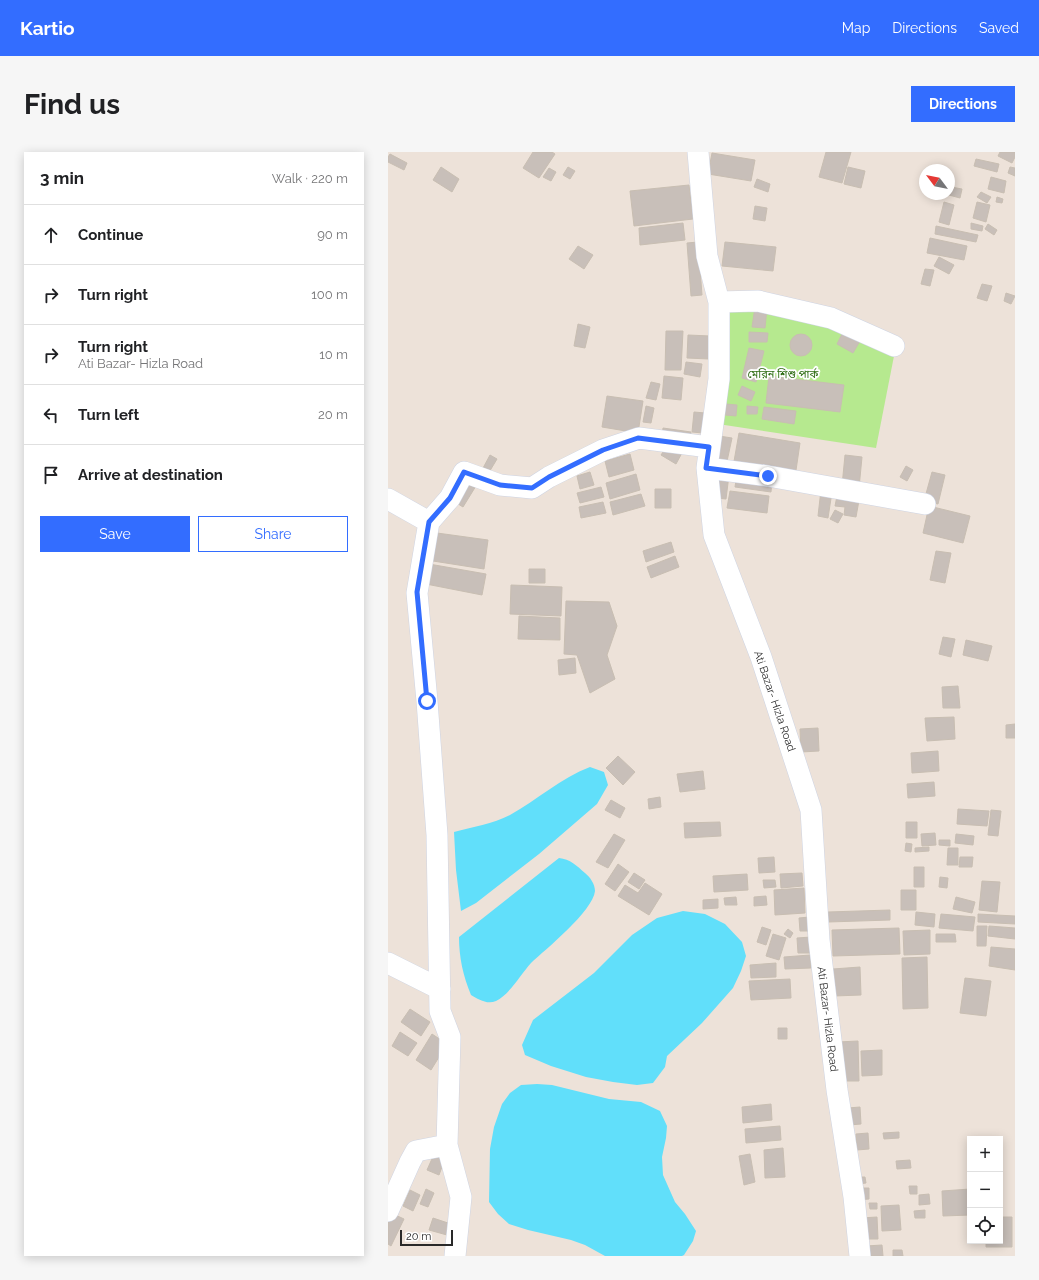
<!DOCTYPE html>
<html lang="en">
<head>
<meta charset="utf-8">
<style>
	body { margin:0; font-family:Raleway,"Noto Sans Bengali",sans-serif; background:#f6f6f6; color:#202124 }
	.controls { position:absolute; right:12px; bottom:12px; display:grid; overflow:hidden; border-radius:0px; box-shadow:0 2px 10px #0003 }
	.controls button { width:36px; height:36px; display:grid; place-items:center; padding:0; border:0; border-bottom:1px solid #e0e0e0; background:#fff; color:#202124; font:20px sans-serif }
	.compass { position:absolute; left:531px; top:12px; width:36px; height:36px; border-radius:50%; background:#fff; box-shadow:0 2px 10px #0003; rotate:302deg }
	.scale { position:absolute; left:12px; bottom:10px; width:53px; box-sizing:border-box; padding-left:4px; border:2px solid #292929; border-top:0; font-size:11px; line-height:14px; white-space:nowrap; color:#292929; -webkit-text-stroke:3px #fff; paint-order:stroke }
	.stop { position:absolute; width:12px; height:12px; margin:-9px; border:3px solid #336dff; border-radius:50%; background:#fff }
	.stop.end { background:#336dff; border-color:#fff; box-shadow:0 1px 4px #0008 }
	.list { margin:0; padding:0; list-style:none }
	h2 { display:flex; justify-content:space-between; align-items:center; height:52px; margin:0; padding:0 16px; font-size:17px }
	h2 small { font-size:13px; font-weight:400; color:#757577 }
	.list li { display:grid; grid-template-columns:26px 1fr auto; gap:12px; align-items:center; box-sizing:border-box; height:60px; padding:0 16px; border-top:1px solid #e0e0e0 }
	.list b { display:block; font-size:15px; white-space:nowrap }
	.list p { margin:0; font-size:13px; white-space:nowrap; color:#757577 }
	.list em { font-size:13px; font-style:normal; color:#757577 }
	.actions { display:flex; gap:8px; padding:12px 16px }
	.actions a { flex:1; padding:9px 0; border:1px solid #336dff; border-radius:0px; text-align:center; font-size:14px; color:#336dff }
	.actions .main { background:#336dff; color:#fff }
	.icon { flex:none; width:22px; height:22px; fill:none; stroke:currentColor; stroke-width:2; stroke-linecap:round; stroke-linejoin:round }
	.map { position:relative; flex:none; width:627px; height:1104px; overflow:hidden; border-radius:0px }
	header { display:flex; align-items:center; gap:24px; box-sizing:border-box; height:56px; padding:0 20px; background:#336dff; color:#fff }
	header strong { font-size:19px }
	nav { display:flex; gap:22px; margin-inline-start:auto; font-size:14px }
	.intro { display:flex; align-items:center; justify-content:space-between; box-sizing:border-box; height:96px; padding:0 24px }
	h1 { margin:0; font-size:28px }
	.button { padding:10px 18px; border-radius:0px; background:#336dff; color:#fff; font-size:14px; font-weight:700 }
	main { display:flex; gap:24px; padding:0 24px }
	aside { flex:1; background:#fff; border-radius:0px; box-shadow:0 2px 10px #0003 }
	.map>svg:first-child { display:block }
</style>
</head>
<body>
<header>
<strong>Kartio</strong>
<nav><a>Map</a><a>Directions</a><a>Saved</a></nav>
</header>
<div class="intro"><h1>Find us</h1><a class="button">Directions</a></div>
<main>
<aside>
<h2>3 min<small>Walk · 220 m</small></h2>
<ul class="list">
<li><svg class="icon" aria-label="ahead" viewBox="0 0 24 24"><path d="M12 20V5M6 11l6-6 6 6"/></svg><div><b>Continue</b></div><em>90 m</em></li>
<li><svg class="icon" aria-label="right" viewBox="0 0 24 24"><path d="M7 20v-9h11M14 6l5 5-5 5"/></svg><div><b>Turn right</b></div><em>100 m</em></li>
<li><svg class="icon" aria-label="right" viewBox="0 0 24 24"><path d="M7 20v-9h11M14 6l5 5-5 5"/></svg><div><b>Turn right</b><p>Ati Bazar- Hizla Road</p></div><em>10 m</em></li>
<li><svg class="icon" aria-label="left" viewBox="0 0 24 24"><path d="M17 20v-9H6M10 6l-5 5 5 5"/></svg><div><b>Turn left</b></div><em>20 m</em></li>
<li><svg class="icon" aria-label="arrive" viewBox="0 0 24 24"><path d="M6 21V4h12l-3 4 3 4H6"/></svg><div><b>Arrive at destination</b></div></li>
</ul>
<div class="actions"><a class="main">Save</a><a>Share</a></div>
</aside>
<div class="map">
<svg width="627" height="1104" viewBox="0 0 627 1104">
	<rect width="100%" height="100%" fill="#ede2d9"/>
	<path fill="#b6e98f" d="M365,152L415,165L506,204L488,296L330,272L336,161Z"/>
	<path fill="#61dffa" d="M202,615L216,620L220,633L209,652L151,702L88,751L73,759L68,718L66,680C84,675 105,672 122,663C149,648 173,626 202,615Z
		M171,706C182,707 189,714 197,721C202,725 207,732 207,739C205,759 158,797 143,811C133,822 121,843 108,849C99,853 90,847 83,843C75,824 71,805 71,785Z
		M295,759L317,762L337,772L354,790L358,804L353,819L345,836L314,871L279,904L277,915L265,931L249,933L225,930L198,925L163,914L137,903L134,893L145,868L206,821L244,783L269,766Z
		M149,932L164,933L221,947L253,950L272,959L279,974L278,986L274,1005L275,1023L287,1050L297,1062L308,1079L305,1089L296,1103L294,1104H217L197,1093L183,1088L140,1078L121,1072L110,1062L101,1050L102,997L106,975L114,952L122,941L133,933Z"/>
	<path fill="#c8bfb9" stroke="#c8beb2" d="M145,0H164L167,2L151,26L135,16Z
		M438,0H463L454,31L431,25Z
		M612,0H627V5L624,11L610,4Z
		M324,1L367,8L363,29L320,22Z
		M2,2L19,11L16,18L0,10V5Z
		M588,7L611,12L609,20L586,14Z
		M53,15L71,27L64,40L45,28Z
		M180,15L187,19L182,27L175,23Z
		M460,15L477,19L473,36L456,32Z
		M622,15L627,16V24L620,21Z
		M161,16L168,20L163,29L155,25Z
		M603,25L618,29L616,41L600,37Z
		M369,27L382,32L380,40L366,35Z
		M301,33L305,67L246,74L242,39Z
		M563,35L574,37L572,46L561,43Z
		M593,40L603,45L599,51L589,45Z
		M609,45L615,47L614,51L608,50Z
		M556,50L566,53L561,73L551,70Z
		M589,50L602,53L598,70L585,66Z
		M367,54L379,56L377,69L365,67Z
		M295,71L297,88L252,93L251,76Z
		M583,71L595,74L594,79L583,77Z
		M600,72L609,78L606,83L597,77Z
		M548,74L590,83L588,90L547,82Z
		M542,86L579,94L576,108L539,101Z
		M310,90L314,143L303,144L299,91Z
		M337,90L388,95L385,119L334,114Z
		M190,94L205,103L196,117L181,107Z
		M551,105L566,113L561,122L546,114Z
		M537,117L546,118L542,134L533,132Z
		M594,132L604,134L599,149L589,146Z
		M618,141L627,144L623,152L616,149Z
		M367,155L379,156L377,176L364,175Z
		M190,172L202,175L197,196L186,194Z
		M278,179H295L293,218H277Z
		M361,180L380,181L379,190H361Z
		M455,180L472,189L465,201L449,192Z
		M402 193a11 11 0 1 1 22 0a11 11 0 1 1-22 0Z
		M300,183L322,184L321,207L299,206Z
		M361,196L376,199L368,230L354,226Z
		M298,210L314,212L312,225L296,222Z
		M276,224L295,226L293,248L274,246Z
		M381,224L456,233L452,260L378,251Z
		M263,230L272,232L268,248L258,246Z
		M354,234L367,240L363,249L350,243Z
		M219,244L255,249L250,281L214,275Z
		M338,252L349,253L348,264L337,263Z
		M258,254L266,256L263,271L255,270Z
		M359,254L370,255L369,262H359Z
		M376,255L408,259L406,272L374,267Z
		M306,260L317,261L315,281L304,280Z
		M275,276L303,280L302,289L274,285Z
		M351,281L412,291L407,325L345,315Z
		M331,284L344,286L338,314L326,312Z
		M281,291L295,299L288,312L273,303Z
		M242,302L246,318L221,325L217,309Z
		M102,303L109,307L100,322L94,318Z
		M457,303L474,305L471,336L454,334Z
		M518,314L525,318L519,329L512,325Z
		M202,320L206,333L192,337L189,324Z
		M544,320L557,323L550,352L536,349Z
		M331,321L341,323L338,347L328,346Z
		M248,322L252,338L222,347L218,331Z
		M349,322L384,327L383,340L347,335Z
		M83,324L91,329L75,355L67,350Z
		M213,335L216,345L192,351L189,341Z
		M267,337H283V356H267Z
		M433,338L444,340L440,366L430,364Z
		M342,339L381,344L379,361L339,356Z
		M450,339L472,343L468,365L456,363L457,355L447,354Z
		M253,342L257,354L225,363L222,350Z
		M215,350L218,361L193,366L191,355Z
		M541,354L582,364L575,391L535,381Z
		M447,358L455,362L450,371L442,367Z
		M49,381L100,388L96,417L45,409Z
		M283,390L286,400L258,410L255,399Z
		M548,399L563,401L557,431L542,428Z
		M287,404L291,415L263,426L259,415Z
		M41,412L98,422L94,443L38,432Z
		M141,417H157V431H141Z
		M123,433L174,435L173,464L122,462Z
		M178,449L221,450L229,474L219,503L227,527L202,541L189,503L176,502Z
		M131,464L172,466V488L130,487Z
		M555,485L567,487L563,505L551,502Z
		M578,488L604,494L600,509L575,503Z
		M187,506L188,521L171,523L170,508Z
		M570,534L572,556H555L554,535Z
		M566,565L567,587L539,589L537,566Z
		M627,572V586H618V573Z
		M430,576L431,599L413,600L412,577Z
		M550,599L551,619L524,621L523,601Z
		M230,604L247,620L235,633L218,616Z
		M315,619L317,637L292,640L289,622Z
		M546,630L547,644L520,646L519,632Z
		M272,645L273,655L261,657L260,647Z
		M223,648L237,656L232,666L217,658Z
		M570,657L601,659L599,674L569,672Z
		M603,658L613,659L610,684L600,683Z
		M332,670L333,684L297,686L296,671Z
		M518,670H529V686H518Z
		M547,681L548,693L534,694L533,682Z
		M226,682L237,688L220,716L208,710Z
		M568,682L586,684L585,693L567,691Z
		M551,688H562V694L551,693Z
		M518,691L524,692L523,700L517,699Z
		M541,695V699L527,700V696Z
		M560,696H570V713H559Z
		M386,705L387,720L371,721L370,706Z
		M572,705H585L584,715H571Z
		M230,712L241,720L227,739L217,732Z
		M526,715H536V735H526Z
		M246,721L257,728L251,737L240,730Z
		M414,721L415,734L393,736L392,722Z
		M359,722L360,738L326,740L325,724Z
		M552,725L560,726L559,736L551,735Z
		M375,728H387L388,735L376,736Z
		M594,729L612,730L609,760L591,758Z
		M257,731L274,742L261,763L230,744L237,733L250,741Z
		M416,736L417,761L387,763L386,738Z
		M513,738H528V758H513Z
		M378,744L379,753L366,754V745Z
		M348,745L349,753H337L336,746Z
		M568,745L587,750L584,761L565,757Z
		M330,747V756L315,757V748Z
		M502,758V768L440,770V760Z
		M528,760L547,762L546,775L527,773Z
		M553,762L587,765L585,779L551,776Z
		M590,762L627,764V772L590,770Z
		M421,765L422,779H412L411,766Z
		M589,774H599L598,794H589Z
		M601,774L627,776V787L600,784Z
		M374,775L383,778L378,793L369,790Z
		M511,776L512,802L445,804L444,778Z
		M400,777L405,781L402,786L396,782Z
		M542,778V802L516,803L515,779Z
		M385,782L398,786L391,808L378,804Z
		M548,782H567L568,790H548Z
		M423,785L424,801H410L409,786Z
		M603,795L627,797V818L601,814Z
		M422,803L423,816L397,817L396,805Z
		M539,805L540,856L515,857L514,806Z
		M388,811V825L363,826L362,813Z
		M472,815L473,843L446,844L445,817Z
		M577,826L603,829L598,864L572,861Z
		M402,827L403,846L363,848L361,829Z
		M22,857L42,870L33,884L13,870Z
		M390,876H399V887H390Z
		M12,880L29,891L20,904L4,894Z
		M44,882L59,892L43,918L28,908Z
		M470,889L471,929H452L450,890Z
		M494,898V923L474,924L473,899Z
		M383,952L384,968L355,971L354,955Z
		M472,955L473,972L461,973L460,956Z
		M392,974L393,988L358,991L357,977Z
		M511,980V986L496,987L495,981Z
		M480,981L481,997L469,998L468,982Z
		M395,996L397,1025L377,1026L376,998Z
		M47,1000L58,1004L51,1023L39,1018Z
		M362,1002L367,1030L356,1033L351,1004Z
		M522,1008L523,1016L509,1017L508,1009Z
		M470,1025H477L478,1031L470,1032Z
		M521,1034H529V1042H522Z
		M469,1036H481V1047L469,1048Z
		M38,1037L46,1041L40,1055L32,1052Z
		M582,1037V1063L555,1064L554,1039Z
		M22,1038L32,1043L25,1059L15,1054Z
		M541,1042L542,1052L531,1053V1043Z
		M481,1051H489V1057H482Z
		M511,1053L513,1078L494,1079L493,1054Z
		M537,1058V1066H527L526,1059Z
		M3,1061L16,1067L3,1094L0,1092V1068Z
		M489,1065L490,1087H474L473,1066Z
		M612,1065H624V1095H598V1089H612Z
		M45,1066L63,1072L59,1083L41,1078Z
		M494,1093L495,1104H479L478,1094Z
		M505,1098H514L515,1104H505Z"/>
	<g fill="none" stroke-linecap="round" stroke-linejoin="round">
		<g stroke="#ced4e3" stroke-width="22">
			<path id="street" d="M310,0L319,104L331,150V227L319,316L326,383L373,505L423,658L431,788L449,938L466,1045L472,1104
				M331,150L370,149L443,166L506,194
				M319,316L380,324L537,352
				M0,347L41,370
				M0,811L52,837
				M0,1059L22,1010L28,999L59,993
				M67,1104L73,1045L59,993L62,885L52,859L49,683L39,549L29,441L41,370L62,346L76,320L112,333L144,336L161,325L215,298L251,286L321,295"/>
		</g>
		<use href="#street" stroke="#fff" stroke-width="21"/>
	</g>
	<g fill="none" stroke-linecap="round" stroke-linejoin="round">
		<path stroke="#336dff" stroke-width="5" d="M39,549L29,440L41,370L62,346L76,320L112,333L144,336L161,325L215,298L250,286L321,295L318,316L380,324"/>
	</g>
	<g text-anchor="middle" stroke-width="3.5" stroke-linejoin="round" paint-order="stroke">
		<g font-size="11" fill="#2e6c13" stroke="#fff">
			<text x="395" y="226">মেরিন শিশু পার্ক</text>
		</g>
		<g font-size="11" fill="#292929" stroke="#fff">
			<text transform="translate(387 549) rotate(71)" y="4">Ati Bazar- Hizla Road</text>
			<text transform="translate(440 867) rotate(83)" y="4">Ati Bazar- Hizla Road</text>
		</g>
	</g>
</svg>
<div class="controls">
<button>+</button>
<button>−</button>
<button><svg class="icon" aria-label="locate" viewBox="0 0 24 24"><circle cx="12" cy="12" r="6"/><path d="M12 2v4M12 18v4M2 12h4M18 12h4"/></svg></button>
</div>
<svg class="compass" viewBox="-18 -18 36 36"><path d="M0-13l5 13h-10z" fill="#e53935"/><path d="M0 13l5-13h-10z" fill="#757577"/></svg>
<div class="scale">20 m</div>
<div class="stop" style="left:39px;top:549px"></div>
<div class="stop end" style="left:380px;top:324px"></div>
</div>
</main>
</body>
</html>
